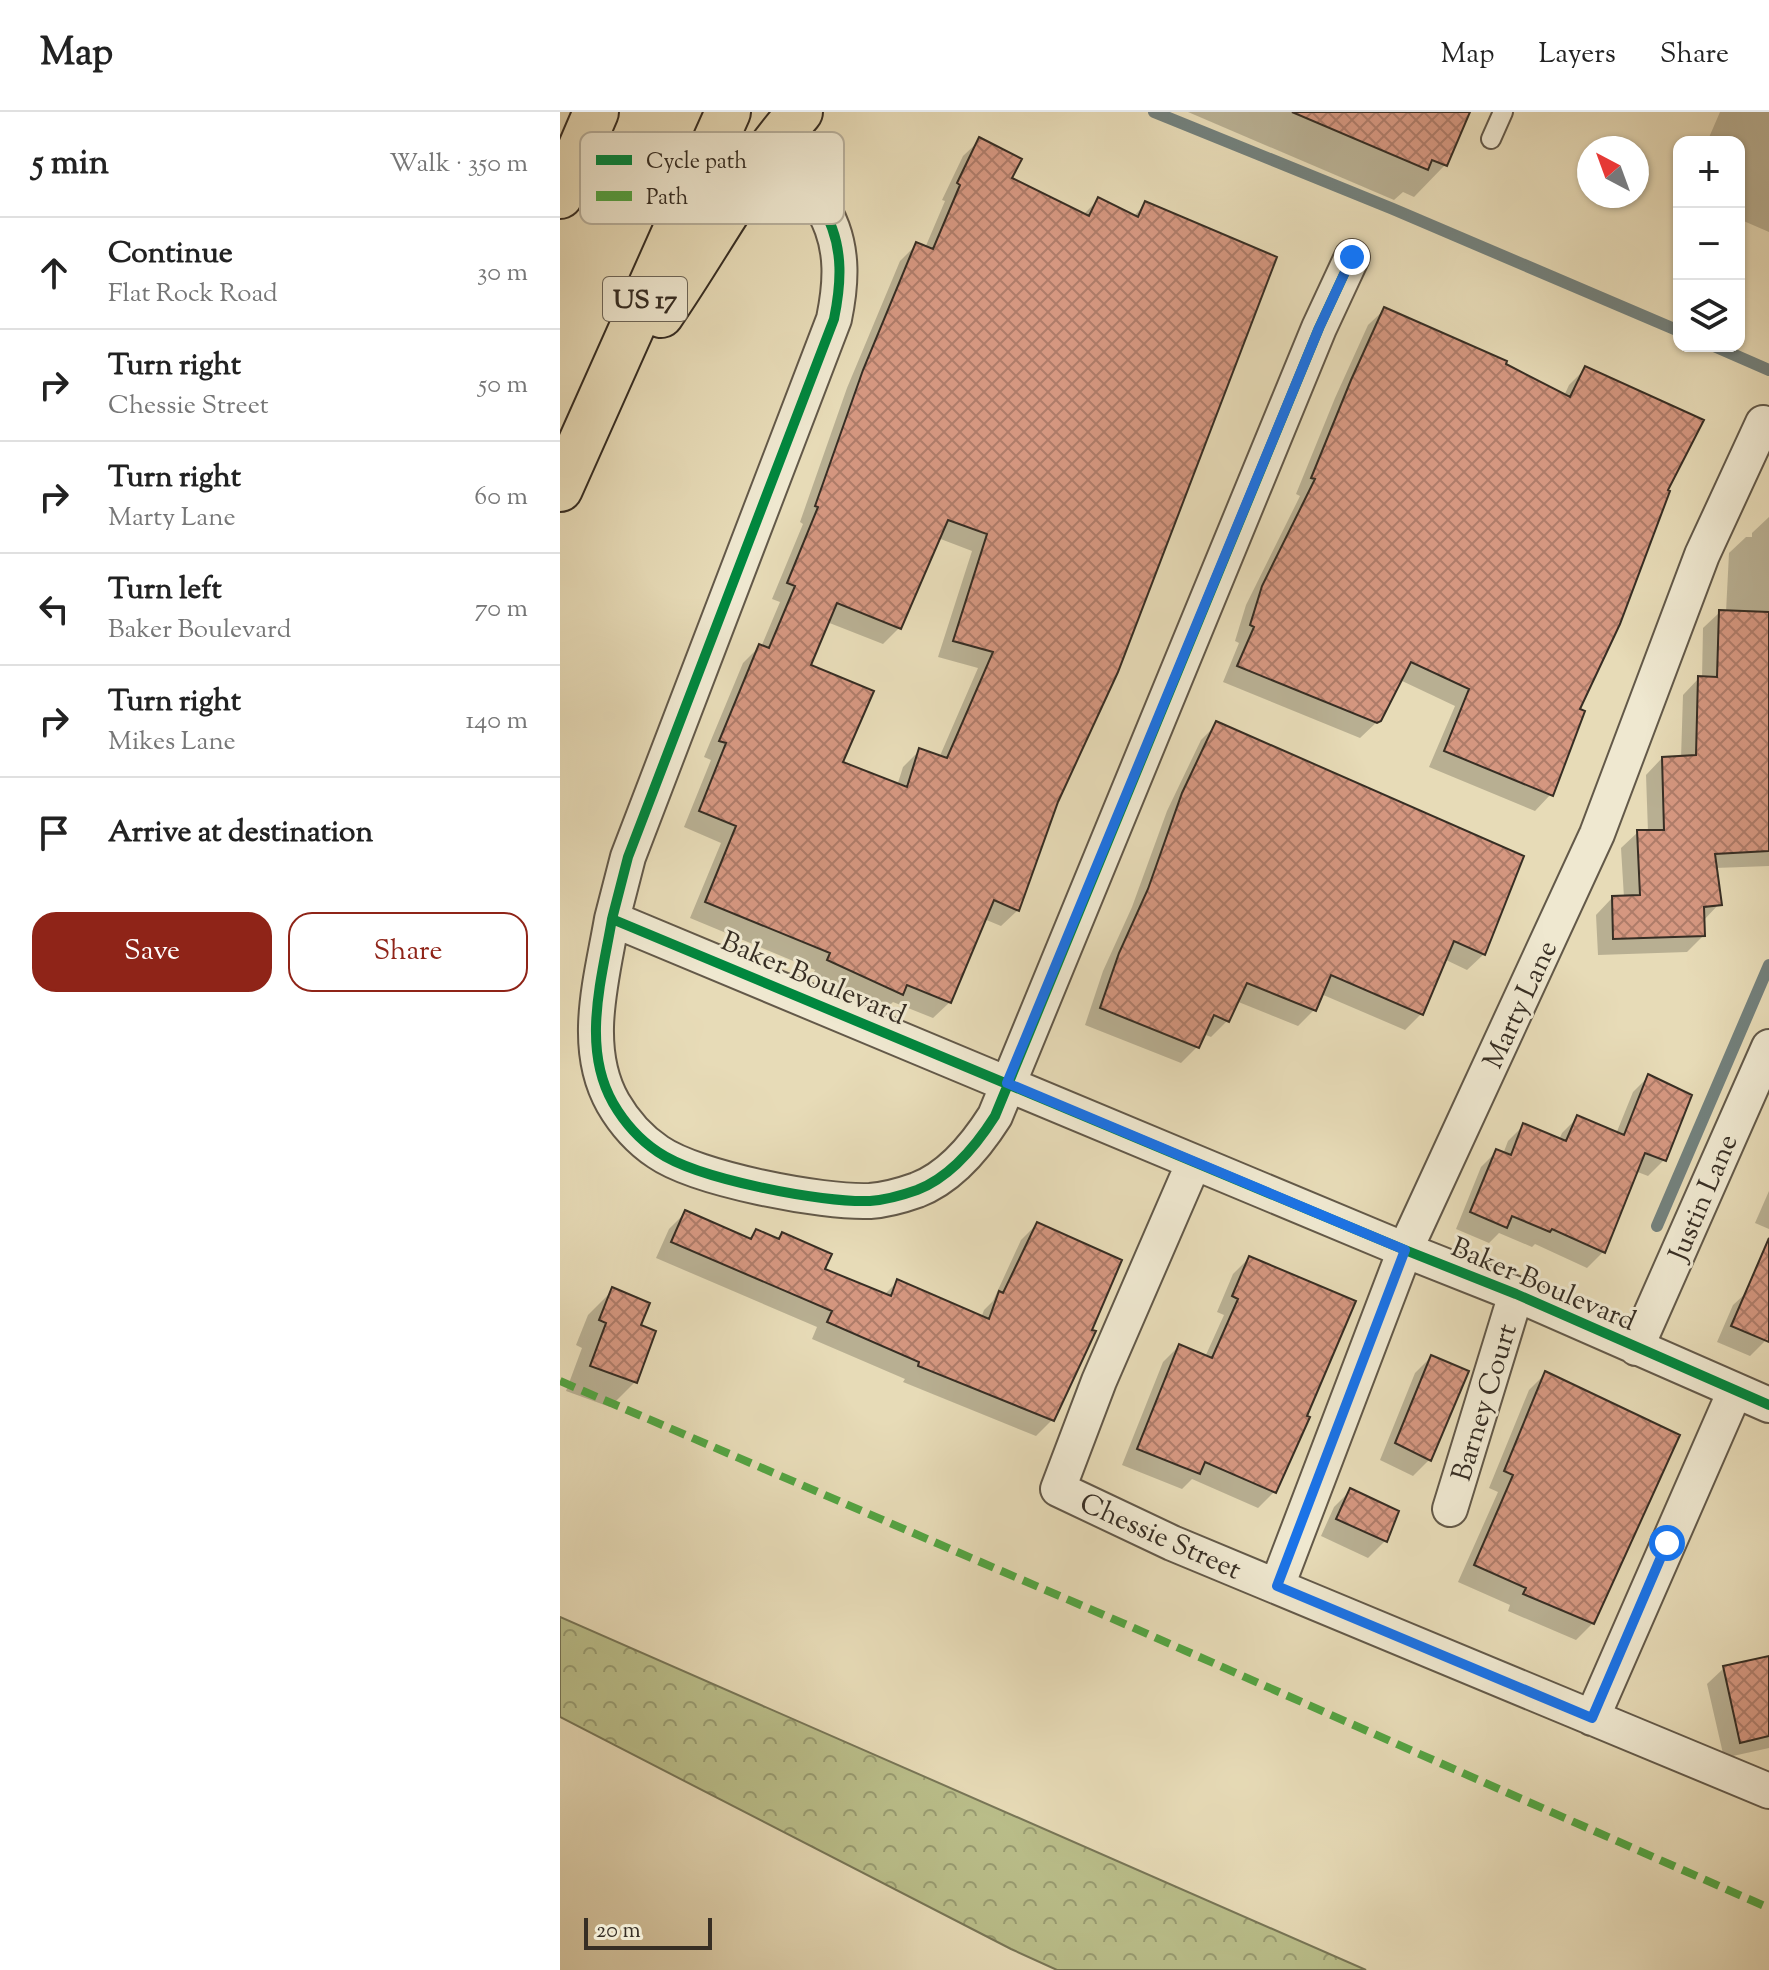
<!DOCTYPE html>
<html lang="en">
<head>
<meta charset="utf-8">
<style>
	body { margin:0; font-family:"Sorts Mill Goudy",serif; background:#f2f2f2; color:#222 }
	.controls { position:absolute; right:24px; top:24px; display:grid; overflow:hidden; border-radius:16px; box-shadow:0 2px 6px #0004 }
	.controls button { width:72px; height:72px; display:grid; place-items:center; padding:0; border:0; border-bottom:2px solid #e0e0e0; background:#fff; color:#222; font:40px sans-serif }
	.compass { position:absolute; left:1017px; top:24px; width:72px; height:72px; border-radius:50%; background:#fff; box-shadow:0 2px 6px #0004; rotate:319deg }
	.scale { position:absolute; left:24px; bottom:20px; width:128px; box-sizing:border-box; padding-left:8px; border:4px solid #372e24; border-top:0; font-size:22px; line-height:28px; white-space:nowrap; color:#372e24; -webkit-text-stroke:6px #efe8d0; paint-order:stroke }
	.stop { position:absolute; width:24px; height:24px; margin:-18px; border:6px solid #1a73e8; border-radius:50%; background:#fff }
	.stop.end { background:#1a73e8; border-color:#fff; box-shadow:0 2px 8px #0008 }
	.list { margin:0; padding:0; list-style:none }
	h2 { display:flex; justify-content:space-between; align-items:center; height:104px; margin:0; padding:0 32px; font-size:34px }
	h2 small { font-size:26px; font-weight:400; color:#767676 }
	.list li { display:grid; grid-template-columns:52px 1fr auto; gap:24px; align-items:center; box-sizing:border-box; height:112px; padding:0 32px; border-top:2px solid #e0e0e0 }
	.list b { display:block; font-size:30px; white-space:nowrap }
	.list p { margin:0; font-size:26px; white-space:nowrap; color:#767676 }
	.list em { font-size:26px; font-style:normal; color:#767676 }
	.actions { display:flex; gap:16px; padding:24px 32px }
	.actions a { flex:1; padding:18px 0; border:2px solid #8f2418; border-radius:24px; text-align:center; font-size:28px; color:#8f2418 }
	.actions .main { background:#8f2418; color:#fff }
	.icon { flex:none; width:44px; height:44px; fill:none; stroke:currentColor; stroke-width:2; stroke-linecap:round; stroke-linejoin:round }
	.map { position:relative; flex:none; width:1209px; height:1858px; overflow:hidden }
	header { display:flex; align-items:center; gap:48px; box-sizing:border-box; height:112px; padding:0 40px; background:#fff; border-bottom:2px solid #e0e0e0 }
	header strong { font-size:38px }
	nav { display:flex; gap:44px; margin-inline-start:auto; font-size:28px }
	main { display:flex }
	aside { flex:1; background:#fff }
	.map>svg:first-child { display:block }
</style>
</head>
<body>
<header>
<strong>Map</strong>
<nav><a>Map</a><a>Layers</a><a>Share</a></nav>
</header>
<main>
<aside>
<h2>5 min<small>Walk · 350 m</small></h2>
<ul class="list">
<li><svg class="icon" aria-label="ahead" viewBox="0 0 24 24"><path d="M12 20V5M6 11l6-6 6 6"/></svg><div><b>Continue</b><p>Flat Rock Road</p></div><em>30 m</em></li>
<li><svg class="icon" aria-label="right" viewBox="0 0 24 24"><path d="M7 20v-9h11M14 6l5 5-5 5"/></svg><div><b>Turn right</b><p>Chessie Street</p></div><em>50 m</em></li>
<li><svg class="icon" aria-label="right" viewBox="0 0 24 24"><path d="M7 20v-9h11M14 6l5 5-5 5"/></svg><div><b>Turn right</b><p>Marty Lane</p></div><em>60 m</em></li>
<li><svg class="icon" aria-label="left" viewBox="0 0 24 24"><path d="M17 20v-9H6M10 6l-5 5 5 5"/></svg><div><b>Turn left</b><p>Baker Boulevard</p></div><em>70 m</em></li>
<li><svg class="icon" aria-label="right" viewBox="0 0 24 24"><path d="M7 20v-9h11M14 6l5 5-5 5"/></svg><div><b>Turn right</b><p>Mikes Lane</p></div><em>140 m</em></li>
<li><svg class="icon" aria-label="arrive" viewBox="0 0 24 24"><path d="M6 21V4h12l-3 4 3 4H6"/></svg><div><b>Arrive at destination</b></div></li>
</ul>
<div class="actions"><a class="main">Save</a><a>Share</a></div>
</aside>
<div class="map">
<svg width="1209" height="1858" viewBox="0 0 1209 1858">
	<defs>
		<pattern id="forest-crowns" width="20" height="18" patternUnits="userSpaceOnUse" patternTransform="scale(2)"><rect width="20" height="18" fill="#babe8a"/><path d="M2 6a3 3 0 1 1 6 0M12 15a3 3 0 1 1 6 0" fill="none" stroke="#989b71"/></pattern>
		<pattern id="building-cross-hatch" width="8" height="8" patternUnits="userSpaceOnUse" patternTransform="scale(2)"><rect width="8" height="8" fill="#d59780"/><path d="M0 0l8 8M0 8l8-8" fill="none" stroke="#ae7c69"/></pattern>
	</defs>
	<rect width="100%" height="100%" fill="#e7dbb7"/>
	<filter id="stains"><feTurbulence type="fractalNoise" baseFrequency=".0025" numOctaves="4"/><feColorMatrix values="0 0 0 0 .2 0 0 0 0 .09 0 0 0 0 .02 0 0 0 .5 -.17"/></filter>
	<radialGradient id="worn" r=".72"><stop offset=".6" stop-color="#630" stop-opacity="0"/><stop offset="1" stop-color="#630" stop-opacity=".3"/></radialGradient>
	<path fill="url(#forest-crowns)" stroke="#787657" stroke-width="2" d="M0,1505L806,1858H497L451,1837L0,1605Z"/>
	<path fill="#0003" fill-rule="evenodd" d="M628,0H894L885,53L854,85L843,80L834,88Z
		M1160,0H1209V120L1179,107V30H1147Z
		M420,28L450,67L523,103L539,87L573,105L586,91L496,689L458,798L441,814L424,807L390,890L373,906L333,890L325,898L252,865L255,858L130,806L161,731L124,715L151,648L144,645L183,551L199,535H201L220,490L212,487L243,412L240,410L287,276L340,149L356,133L365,136L385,89L382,88L403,44ZM378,426L412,439L378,545L418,556L379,646L360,638L343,655L337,674L281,651L249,554L267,510L323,532L339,516Z
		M825,197L1004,284L1009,273L1025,257L1105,379L1017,598L991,682L975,699L869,655L895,594L840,568L819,608L800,626L663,570L679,531L675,529L686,493L740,384L736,382L775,286L808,213Z
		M1209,405V754L1155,756L1159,792L1143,809V824L1127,840L1038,843L1036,803L1052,786H1064L1061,736L1078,720H1088L1086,663L1102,646H1121L1123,583L1139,566H1142L1143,516L1160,500H1166L1169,441L1186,425H1192V421Z
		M657,612L924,842L907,858L884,847L861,902L845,918L761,882L754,898L738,914L676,889L667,909L651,925L643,922L637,935L621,951L525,913L543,859L572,795L607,699L641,628Z
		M1089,964L1104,1048L1088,1064L1075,1059L1043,1140L1027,1156L975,1132L972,1135L939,1121L929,1131L896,1117L921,1055L937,1039L943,1042L948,1029L964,1013L999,1028L1002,1021L1018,1005L1056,1022L1073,980Z
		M1209,1079V1117L1195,1111Z
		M125,1101L188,1128L196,1119L216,1128L222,1122L262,1158L324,1183L338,1169L421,1206L424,1198L433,1189L461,1128L477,1112L492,1308L476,1324L343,1270L345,1267L252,1227L257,1215L96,1146L109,1117Z
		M689,1146L714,1380L698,1396L632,1367L622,1377L562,1353L603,1250L619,1234L645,1245L664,1203L657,1200L673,1162Z
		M1209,1160V1231L1205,1229L1190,1244L1157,1230L1173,1193Z
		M53,1178L79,1214L75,1270L50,1295L6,1279L22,1236L16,1233L28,1203Z
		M871,1245L906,1260L869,1348L853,1364L820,1348L855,1261Z
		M985,1262L1033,1511L1016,1528L948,1499L950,1493L898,1470L938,1380L929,1376L969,1278Z
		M791,1378L836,1400L825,1429L808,1446L761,1424L774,1395Z
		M1209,1546V1636L1164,1646L1147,1572L1164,1556Z"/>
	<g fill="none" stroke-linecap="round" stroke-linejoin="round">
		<path stroke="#73817d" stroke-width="12" d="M594,0L833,97L1119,219
			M1154,234L1209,258
			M1097,1114L1209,853"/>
	</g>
	<path fill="url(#building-cross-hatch)" stroke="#372e24" stroke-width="2" fill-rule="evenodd" d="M732,0H910L887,54L872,48L868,58Z
		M419,25L462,47L452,66L529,104L538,85L578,105L585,89L717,145L558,560L498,690L459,799L434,788L391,891L347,873L343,883L267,848L270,841L145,790L176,714L139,699L166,631L159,629L199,532L209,536L235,474L227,471L258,395L255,394L303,258L356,130L373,137L400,73L397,71ZM388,408L427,422L393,529L433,540L387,646L359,636L347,675L283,650L314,579L251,553L277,491L341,517Z
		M824,195L947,249L946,252L1010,285L1025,254L1144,308L1108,378L1110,379L1060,512L1020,597L1025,599L993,684L884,639L909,577L851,550L821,609L817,611L677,554L694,515L690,513L702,474L755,367L751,366L791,268Z
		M1159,498L1209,500V739L1155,742L1162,793L1144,795L1145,824L1053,827L1052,784L1080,783L1077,718H1104L1102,645L1136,643L1138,564L1157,565Z
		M656,609L964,744L925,843L894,829L863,903L771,863L756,899L687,871L669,910L654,903L639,936L540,896L559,841L588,777L622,681Z
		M1088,962L1132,983L1106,1049L1085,1041L1045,1141L992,1117L990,1120L952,1104L947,1116L910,1100L936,1037L951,1043L963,1011L1006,1029L1017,1003L1064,1023Z
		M125,1098L191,1127L196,1117L219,1127L222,1120L272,1142L265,1157L331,1184L337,1167L429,1207L439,1179L443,1181L477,1110L562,1148L532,1218L536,1219L494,1309L358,1254L359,1250L267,1210L272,1199L111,1130Z
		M1209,1126V1230L1171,1214Z
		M689,1144L796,1189L747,1304L750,1305L716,1381L645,1350L640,1362L577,1337L619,1232L652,1246L678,1187L672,1184Z
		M52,1175L90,1191L81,1213L96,1219L77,1271L30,1254L46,1211L39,1208Z
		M871,1243L909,1259L871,1349L835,1331Z
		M985,1259L1120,1323L1034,1512L963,1482L966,1476L914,1453L953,1363L944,1359Z
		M790,1376L839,1399L827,1430L776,1407Z
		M1209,1544V1624L1180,1631L1163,1554Z"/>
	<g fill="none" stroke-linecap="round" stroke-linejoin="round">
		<g stroke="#635949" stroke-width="22">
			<path id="lane" d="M931,27L943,0"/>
		</g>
		<g stroke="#635949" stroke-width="38">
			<path id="street" d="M214,28C264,94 292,120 274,207L68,745L52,807L845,1138L956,1182L1209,1293
				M52,807C42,866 21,935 53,991C64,1010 80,1028 98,1040C137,1067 262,1091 310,1089C324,1088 343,1083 357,1078C391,1065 416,1034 435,1004L759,216L792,145
				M634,1050L539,1269L498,1377L612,1431L1209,1679
				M1076,1236L1209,935
				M890,1397L956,1182
				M717,1474L845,1138L1037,722L1142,443L1203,311
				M1032,1606L1175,1279"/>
		</g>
		<g stroke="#372e24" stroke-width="48">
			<path id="highway" d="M0,84L36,0
				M101,203C148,135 185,62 240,0
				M0,377L168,0"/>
		</g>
		<use href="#lane" stroke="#efe8d0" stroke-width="18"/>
		<use href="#street" stroke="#efe8d0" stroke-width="34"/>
		<use href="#highway" stroke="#e7dbb7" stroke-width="44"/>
		<path stroke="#53a442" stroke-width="8" stroke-dasharray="16 8" stroke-linecap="butt" d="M0,1269L567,1513L1209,1796"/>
		<g stroke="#efe8d0" stroke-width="15">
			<path id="cycleway" d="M214,28C264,94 292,120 274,207L68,745L52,807L845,1138L956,1182L1209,1293
				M52,807C42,866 21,935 53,991C64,1010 80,1028 98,1040C137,1067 262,1091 310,1089C324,1088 343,1083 357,1078C391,1065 416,1034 435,1004L759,216L792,145"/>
		</g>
		<use href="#cycleway" stroke="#00873e" stroke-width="10"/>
	</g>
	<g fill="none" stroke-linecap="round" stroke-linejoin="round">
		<path stroke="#1a73e8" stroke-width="10" d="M792,145L759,216L447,971L845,1138L717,1474L1032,1606L1107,1431"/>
	</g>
	<g text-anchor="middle" stroke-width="6" stroke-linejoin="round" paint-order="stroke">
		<rect fill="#efe8d0" stroke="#6e6658" stroke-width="2" x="43" y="165" width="84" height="44" rx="6"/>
		<g font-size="26" font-weight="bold" fill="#372e24">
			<text x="85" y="196">US 17</text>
		</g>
		<g font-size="28" fill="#372e24" stroke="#efe8d0">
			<text transform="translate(254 865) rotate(23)" y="10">Baker Boulevard</text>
			<text transform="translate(959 892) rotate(-65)" y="10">Marty Lane</text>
			<text transform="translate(1142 1085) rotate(-67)" y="10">Justin Lane</text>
			<text transform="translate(984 1171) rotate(23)" y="10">Baker Boulevard</text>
			<text transform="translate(923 1290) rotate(-73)" y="10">Barney Court</text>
			<text transform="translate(601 1423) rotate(24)" y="10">Chessie Street</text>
		</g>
	</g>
	<rect x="20" y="20" width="264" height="92" rx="12" fill="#efe8d0" stroke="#b8b09c" stroke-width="2"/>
	<rect x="36" y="43" width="36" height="10" fill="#00873e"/>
	<rect x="36" y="79" width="36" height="10" fill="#53a442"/>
	<g font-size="22" fill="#372e24">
		<text x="86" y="56">Cycle path</text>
		<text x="86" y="92">Path</text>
	</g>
	<rect width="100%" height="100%" filter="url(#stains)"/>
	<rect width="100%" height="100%" fill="url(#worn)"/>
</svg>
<div class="controls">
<button>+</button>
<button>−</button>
<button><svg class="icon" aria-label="layers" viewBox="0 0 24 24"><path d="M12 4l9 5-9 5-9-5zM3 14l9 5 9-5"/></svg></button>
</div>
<svg class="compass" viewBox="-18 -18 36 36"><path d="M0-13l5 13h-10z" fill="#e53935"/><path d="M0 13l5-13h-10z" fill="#767676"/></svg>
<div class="scale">20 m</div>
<div class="stop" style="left:1107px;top:1431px"></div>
<div class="stop end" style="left:792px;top:145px"></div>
</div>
</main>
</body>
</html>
